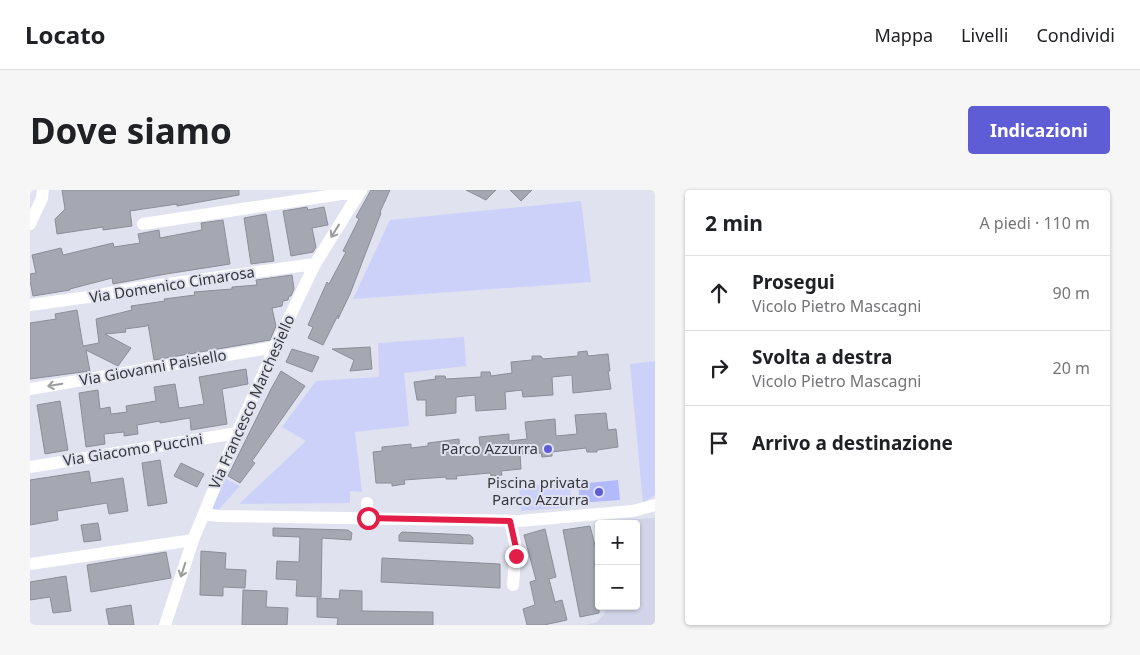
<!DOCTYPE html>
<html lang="it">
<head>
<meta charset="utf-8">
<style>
	body { margin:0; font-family:"Noto Sans",sans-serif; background:#f6f6f6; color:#202124 }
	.controls { position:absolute; right:15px; bottom:15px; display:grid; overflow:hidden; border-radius:5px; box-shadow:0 1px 4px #0004 }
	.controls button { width:45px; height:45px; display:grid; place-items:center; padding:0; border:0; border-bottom:1px solid #e0e0e0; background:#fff; color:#202124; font:25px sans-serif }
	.stop { position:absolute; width:15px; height:15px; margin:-11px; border:4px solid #e11d48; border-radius:50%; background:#fff }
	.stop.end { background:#e11d48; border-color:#fff; box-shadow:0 1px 5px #0008 }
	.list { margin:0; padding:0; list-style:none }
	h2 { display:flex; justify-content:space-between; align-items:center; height:65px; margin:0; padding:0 20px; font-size:21px }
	h2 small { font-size:16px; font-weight:400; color:#757577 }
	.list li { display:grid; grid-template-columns:32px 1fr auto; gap:15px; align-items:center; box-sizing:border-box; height:75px; padding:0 20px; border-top:1px solid #e0e0e0 }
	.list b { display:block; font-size:19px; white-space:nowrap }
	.list p { margin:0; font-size:16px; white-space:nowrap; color:#757577 }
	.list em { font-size:16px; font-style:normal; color:#757577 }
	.icon { flex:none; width:28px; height:28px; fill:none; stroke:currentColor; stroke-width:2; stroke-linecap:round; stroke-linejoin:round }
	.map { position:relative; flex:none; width:625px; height:435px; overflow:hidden; border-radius:5px }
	header { display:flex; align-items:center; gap:30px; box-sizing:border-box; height:70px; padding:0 25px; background:#fff; border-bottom:1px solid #e0e0e0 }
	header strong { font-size:24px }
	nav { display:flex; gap:28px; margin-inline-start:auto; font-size:18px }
	.intro { display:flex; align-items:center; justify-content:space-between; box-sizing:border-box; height:120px; padding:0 30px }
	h1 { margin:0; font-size:35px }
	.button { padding:12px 22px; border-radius:5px; background:#5e5dd5; color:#fff; font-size:18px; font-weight:700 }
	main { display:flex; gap:30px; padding:0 30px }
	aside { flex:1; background:#fff; border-radius:5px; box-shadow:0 1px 4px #0004 }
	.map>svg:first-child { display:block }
</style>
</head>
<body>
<header>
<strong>Locato</strong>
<nav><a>Mappa</a><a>Livelli</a><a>Condividi</a></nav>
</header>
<div class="intro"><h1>Dove siamo</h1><a class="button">Indicazioni</a></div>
<main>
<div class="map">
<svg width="625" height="435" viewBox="0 0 625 435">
	<rect width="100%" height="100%" fill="#e0e2ef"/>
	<path fill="#d2d5e9" d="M625,328V435H555L567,432L574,425L577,416H606V334H569V348L566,332Z"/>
	<path fill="#ccd1f9" d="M551,11L561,92L323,109L360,30Z
		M434,147L436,176L374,183L379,234L378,236L325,242L332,302L320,301V313L209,314L276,251L252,237L286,191L349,187L348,153Z
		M625,171V305L613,313L600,174Z
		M196,289L210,296L190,318L188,323L178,321Z
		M540,293L542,317L491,321L489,296Z"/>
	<path fill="#b2bafb" d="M588,290L590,310L550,313L548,294Z"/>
	<path fill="#a5a7b3" stroke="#8c8d99" d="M32,0H209V5L147,16V14L100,21L102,36L73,40V37L27,44L25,29L35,19Z
		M341,0H360L350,22L351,23L320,104L308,129V125L293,155L278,148L283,137L278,135L297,92L299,94L316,62L313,61L329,29L326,27Z
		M436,0H466L456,10Z
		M480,0H502L491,11Z
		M277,17L278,20L294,17L298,35L282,38L286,57L283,62L261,66L253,21Z
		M236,24L244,71L221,74L214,28Z
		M193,30L200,74L136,84L83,94L82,88L40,99V100L3,106L0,91V84L6,83L2,65L31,58L33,65L83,53L84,57L110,53L108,44L129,40L130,48L172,40L171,33Z
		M262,85L264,99L261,106H259L258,110L253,111L252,116L242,118L246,136L240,150L124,170L118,134L117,136L95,139L96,142L75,144L101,158L88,176L56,160L60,181L0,189V133L26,129L25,124L47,120L53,156L69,153L66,129L102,120L101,116L135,111L134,109L165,105L164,102L202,99V97L227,95L226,90Z
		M340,157L342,179L320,181L324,170L302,159Z
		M262,159L289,167L282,182L256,172Z
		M557,161L558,166L578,164L580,181H578L581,199L543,203L542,185L522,187L523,205L493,207L492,200L475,202L476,219L446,221L445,205L426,207V223L396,226V210H387L384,192L406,189L405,186H415L416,189L451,187V182H460L461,186L482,183L481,172L502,170V166H511L513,169L548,166V162Z
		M216,179L218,194L192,199L197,234L161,240L160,228L130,233V231L107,235L108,244L94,246V242L74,244L75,254L56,257L49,203L68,200L70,219L80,217L81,224L97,222L96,216L126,211L124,197L145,194L149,218L174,214L169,187Z
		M251,181L275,196L222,271L225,273L210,293L198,286L241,199Z
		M30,211L38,260L15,264L7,215Z
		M576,223L578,240L586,239L588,257L567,260V262H557L556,258L522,262V266L512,267L511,263L490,264L491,279L471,281L472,285L461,286L460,283L426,286L427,289H416V287L374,290L375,294L362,296V293H346L343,262L352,261V257L381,254V258L398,256V253L429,249L430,265L451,263L449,247L479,244V251L497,249L495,232L525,229L526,246L547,244L545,225Z
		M130,270L137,313L118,316L112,273Z
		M151,273L174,284L167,297L144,286Z
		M59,281L61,293L93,288L98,321L79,324L77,313L27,321L28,330L0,335V290Z
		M68,333L71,350L54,352L51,335Z
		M560,336L569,371L564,372L569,394V423L550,427L533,340Z
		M243,338L318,340L322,343L321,350L292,348L291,407L266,406L267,390L246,389L247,371L269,372L270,347L243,346Z
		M515,339L526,387L519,389L525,412L532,410L537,430L514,435H497L493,419L505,415L500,392L506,390L494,345Z
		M372,342L440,345L443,348V354L369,351V345Z
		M171,361L196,363L195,379L216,380L215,398L193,397V406L170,405Z
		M136,362L141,388L61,402L57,375Z
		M352,368L470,374V398L351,392Z
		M36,386L41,421L23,423L20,407L0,410V392Z
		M213,400L237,401L236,417L258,418L257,435H212Z
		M310,400L332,401V421L403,422V435H307L308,428L287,427V408L309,409Z
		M101,415L104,435H79L76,419Z"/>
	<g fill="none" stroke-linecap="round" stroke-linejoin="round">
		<path stroke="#fff" stroke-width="12" d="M0,34L12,8L13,0
			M113,34L331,1
			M0,115L58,107L107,98L285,74
			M0,199L245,157
			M0,277L207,243
			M337,313L338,329
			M174,324L189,326L489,331L603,321L625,315
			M480,331L486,358L483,395
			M0,374L163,350
			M135,435L163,350L207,243L245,157L285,74L331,0"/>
	</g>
	<defs><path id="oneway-shaft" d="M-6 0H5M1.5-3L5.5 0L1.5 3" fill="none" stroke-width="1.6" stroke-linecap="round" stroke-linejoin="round" transform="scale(1.25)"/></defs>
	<g stroke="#9b9c9e">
		<use href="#oneway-shaft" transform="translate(305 41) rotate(122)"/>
		<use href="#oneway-shaft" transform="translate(25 195) rotate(170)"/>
		<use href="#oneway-shaft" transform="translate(153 380) rotate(108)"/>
	</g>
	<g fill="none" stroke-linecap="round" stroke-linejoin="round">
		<path stroke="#e11d48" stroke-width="6" d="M338,328L480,331L486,358V366"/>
	</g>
	<g fill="#5e5dd5" stroke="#e0e2ef" stroke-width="2">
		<circle cx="518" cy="259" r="5"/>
		<circle cx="569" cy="302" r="5"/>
	</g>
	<g text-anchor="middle" stroke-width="4" stroke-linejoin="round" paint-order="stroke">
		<g font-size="15" fill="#37383d" stroke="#e0e2ef">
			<text transform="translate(142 95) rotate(-9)" y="5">Via Domenico Cimarosa</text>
			<text transform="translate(123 178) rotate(-10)" y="5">Via Giovanni Paisiello</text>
			<text transform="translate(222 212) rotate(-66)" y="5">Via Francesco Marchesiello</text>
			<text transform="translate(103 260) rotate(-9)" y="5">Via Giacomo Puccini</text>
		</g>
		<g font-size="15" fill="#37383d" stroke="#e0e2ef" text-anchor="end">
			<text x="508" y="264">Parco Azzurra</text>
			<text x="559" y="298">Piscina privata<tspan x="559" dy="17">Parco Azzurra</tspan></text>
		</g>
	</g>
</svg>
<div class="controls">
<button>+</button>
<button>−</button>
</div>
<div class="stop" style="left:338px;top:328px"></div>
<div class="stop end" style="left:486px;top:366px"></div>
</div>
<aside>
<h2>2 min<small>A piedi · 110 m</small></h2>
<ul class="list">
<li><svg class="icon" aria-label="ahead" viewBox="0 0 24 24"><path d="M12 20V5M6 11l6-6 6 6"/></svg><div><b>Prosegui</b><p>Vicolo Pietro Mascagni</p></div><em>90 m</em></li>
<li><svg class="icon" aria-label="right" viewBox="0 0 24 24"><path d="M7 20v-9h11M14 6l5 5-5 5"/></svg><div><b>Svolta a destra</b><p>Vicolo Pietro Mascagni</p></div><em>20 m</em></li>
<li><svg class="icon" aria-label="arrive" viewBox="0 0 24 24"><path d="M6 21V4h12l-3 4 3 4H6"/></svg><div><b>Arrivo a destinazione</b></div></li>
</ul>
</aside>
</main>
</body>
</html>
